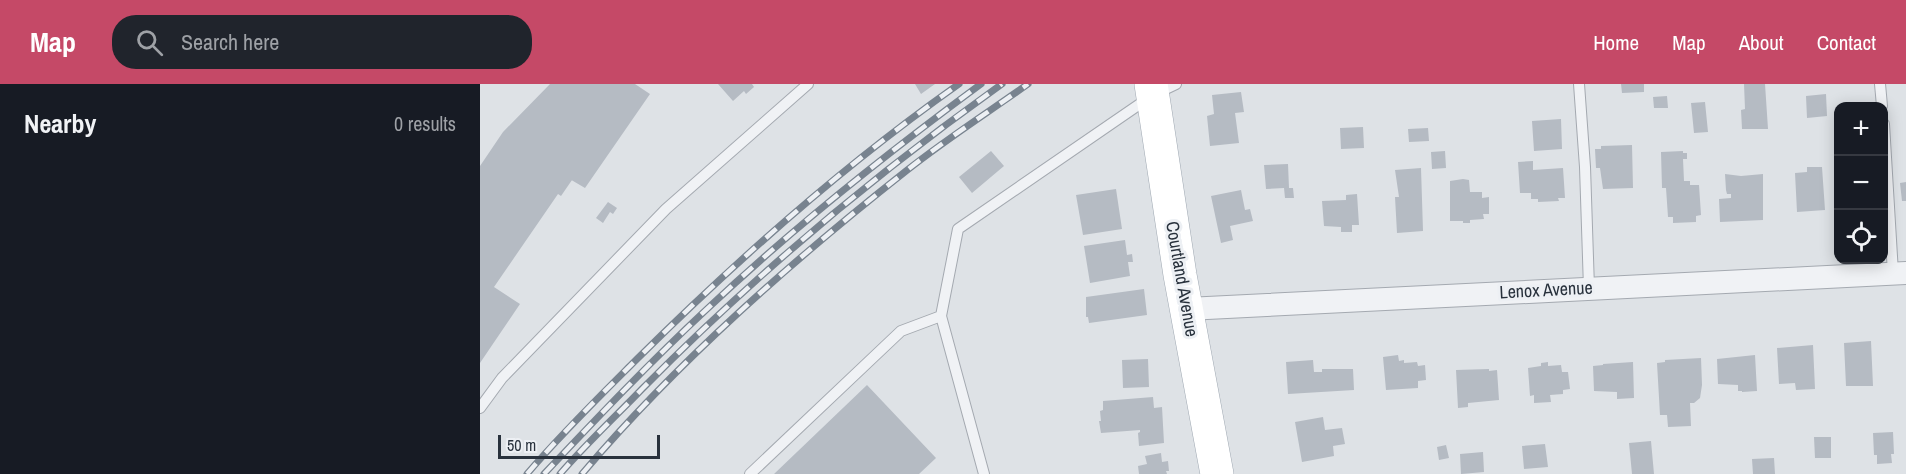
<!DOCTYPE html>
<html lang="en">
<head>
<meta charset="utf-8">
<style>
	body { margin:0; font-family:"Archivo Narrow",sans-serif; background:#20242c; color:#f1f3f6 }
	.controls { position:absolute; right:18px; top:18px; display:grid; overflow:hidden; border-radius:12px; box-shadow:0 3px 15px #0003 }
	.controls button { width:54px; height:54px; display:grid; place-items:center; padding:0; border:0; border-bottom:2px solid #363941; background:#171b24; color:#f1f3f6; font:30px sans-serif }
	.scale { position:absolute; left:18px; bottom:15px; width:162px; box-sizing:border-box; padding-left:6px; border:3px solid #28313c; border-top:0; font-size:16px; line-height:21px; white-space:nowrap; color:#28313c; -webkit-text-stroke:4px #edf0f4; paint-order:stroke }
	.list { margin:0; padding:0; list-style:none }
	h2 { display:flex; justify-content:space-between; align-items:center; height:78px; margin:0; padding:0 24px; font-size:26px }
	h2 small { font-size:20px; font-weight:400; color:#9ea1a6 }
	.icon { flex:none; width:33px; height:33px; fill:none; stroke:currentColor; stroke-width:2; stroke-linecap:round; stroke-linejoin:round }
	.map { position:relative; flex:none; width:1426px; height:390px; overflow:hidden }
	header { display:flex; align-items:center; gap:36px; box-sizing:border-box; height:84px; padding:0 30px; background:#c54967; color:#fff }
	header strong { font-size:28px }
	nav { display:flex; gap:33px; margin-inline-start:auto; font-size:21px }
	.search { width:420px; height:54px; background:#20242c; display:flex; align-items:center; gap:15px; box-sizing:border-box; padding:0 21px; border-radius:24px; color:#9ea1a6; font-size:22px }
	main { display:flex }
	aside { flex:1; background:#171b24 }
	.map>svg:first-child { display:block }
</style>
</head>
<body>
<header>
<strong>Map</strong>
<div class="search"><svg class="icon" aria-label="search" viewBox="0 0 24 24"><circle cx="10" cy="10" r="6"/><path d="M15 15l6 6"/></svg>Search here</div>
<nav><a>Home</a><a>Map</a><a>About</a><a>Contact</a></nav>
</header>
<main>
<aside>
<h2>Nearby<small>0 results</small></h2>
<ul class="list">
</ul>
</aside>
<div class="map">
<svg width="1426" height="390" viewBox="0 0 1426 390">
	<rect width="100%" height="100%" fill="#dee2e6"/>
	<path fill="#b5bbc3" d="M70,0H155L170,10L105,104L88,94L92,96L81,112L78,110L14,203L40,220L0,279V82L23,48Z
		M238,0H272L274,3L266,10L264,7L253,17Z
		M435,0H455L441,10Z
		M1141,0H1164V8L1142,9Z
		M1264,0H1285L1288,45H1262L1261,26L1265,25Z
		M761,8L764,28L755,29L759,59L730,62L727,32L734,30L732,11Z
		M1346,10L1347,32L1327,34L1326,12Z
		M1187,12L1188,24H1174L1173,13Z
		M1225,18L1228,48L1214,49L1211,19Z
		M1081,35L1082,65L1054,67L1052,37Z
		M883,43L884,64L861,65L860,44Z
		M948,44L949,57L929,58L928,45Z
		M1152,61L1153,104L1123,105L1120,84H1116L1115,65H1121V62Z
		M511,67L524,82L492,109L479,93Z
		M965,67L966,84L952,85L951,68Z
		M1203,67V69H1207V75H1203L1204,97H1210V101H1219L1221,131L1216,132V138L1193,139V133H1188L1186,104H1182L1181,68Z
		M1053,77V86L1083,84L1085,114H1078L1079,117L1058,118V115H1051V109H1040L1038,78Z
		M808,80L809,104H813L814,114H805L804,104L786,105L784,81Z
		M1327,83H1342L1345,126L1317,128L1315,89L1327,88Z
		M941,84L943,147L917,149L915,113H919L915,86Z
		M1245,90L1261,92L1283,90V136L1240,138L1239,115L1251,114V110H1247L1246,106Z
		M983,95L989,96L990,108H1002V114L1009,113V130H1003L1004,135L990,136V139H983V137H970V97Z
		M1426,98V117H1422L1420,99Z
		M636,105L642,145L603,151L596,111Z
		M761,106L765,126L770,125L773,137L750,142L753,156L741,159L731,112Z
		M877,110L879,141H872V148H861V143L844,142L842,117L866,116V111Z
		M128,118L137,124L133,130L130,128L123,139L116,134Z
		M645,156L647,171L652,170L653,178H648L650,192L610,199L604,162Z
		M664,205L667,231L609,239L608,233H606V213Z
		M1391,257L1393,302H1366L1364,259Z
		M1333,261L1335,305L1316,306L1315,299L1299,300L1297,264Z
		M918,271L919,277L924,276V279L937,278L938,282L945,281L946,296L938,297V304L906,306L903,273Z
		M1275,271L1277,307L1262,308V307H1258V301L1238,300L1237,275Z
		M1221,274L1222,301L1220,314L1214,319H1210L1211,342L1188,343L1187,331H1180L1177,279L1185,278V276Z
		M668,275L669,303L643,304L642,276Z
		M833,276L834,288H842V285H873L874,306L808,310L806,278Z
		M1068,278V282L1081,281L1082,288H1088L1090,305L1083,306V310L1070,311L1071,318L1054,319V311L1050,312L1048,284L1061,282V279Z
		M1153,278L1154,314L1137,315V308L1114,307L1113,282L1123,281V280Z
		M1009,285V287L1017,286L1019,316L988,319V323L978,324L976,286Z
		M387,301L456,374L439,390H294Z
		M673,313L674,324L682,323L684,359L659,362L658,349L660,348V346L621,349L619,337H621L620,327L623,326V317Z
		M843,333L845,346L862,344L865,360L853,362L854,372L822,378L815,338Z
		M1413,348L1414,370H1411L1412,379L1397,380V371H1394L1393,349Z
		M1334,353H1351V374H1335Z
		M1171,357L1174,390H1152L1149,359Z
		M1065,360L1068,383L1044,385L1042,362Z
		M966,361L969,374L959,376L957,363Z
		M1003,368L1004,388L981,390L980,370Z
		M681,369L682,378L688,377L689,387H686L687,390H659L658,382L667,380L665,372Z
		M1294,374L1295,390H1273L1272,375Z"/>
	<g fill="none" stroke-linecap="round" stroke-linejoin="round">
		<g stroke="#a4a9b0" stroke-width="12">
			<path id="lane" d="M1099,0L1105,83L1109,204
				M1400,0L1402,22
				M1404,40L1413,189
				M461,232L504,390
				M0,324L22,294L186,125L328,0
				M270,390L421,247L461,232L478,145L673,11L696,0"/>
		</g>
		<g stroke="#a4a9b0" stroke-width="24">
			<path id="street" d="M707,225L1426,189"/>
		</g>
		<g stroke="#9ea7b1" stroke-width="34">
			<path id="primary" d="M671,0L700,191L737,390"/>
		</g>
		<use href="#lane" stroke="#f0f2f5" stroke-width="10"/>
		<use href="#street" stroke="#f0f2f5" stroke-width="22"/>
		<use href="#primary" stroke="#fff" stroke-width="33"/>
		<g stroke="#78838f" stroke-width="7">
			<path id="rail" d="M47,390C81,350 120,312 157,275C257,176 364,81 479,0
				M64,390C117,334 170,278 227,225C313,144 406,70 501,0
				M80,390C106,360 135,333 162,305C273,193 394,91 522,0
				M102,390C197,278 311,178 426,87C465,56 507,29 548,0"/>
		</g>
		<use href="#rail" stroke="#edf0f4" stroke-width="4.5" stroke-dasharray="14" stroke-linecap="butt"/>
	</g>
	<g text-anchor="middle" stroke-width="6" stroke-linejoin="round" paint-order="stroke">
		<g font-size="18" fill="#28313c" stroke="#edf0f4">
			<text transform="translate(702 195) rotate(80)" y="6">Courtland Avenue</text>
			<text transform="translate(1066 206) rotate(-3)" y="6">Lenox Avenue</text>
		</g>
	</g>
</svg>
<div class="controls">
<button>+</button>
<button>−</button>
<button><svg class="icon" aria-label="locate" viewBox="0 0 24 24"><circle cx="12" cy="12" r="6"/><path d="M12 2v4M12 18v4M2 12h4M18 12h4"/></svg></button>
</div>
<div class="scale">50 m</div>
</div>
</main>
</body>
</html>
